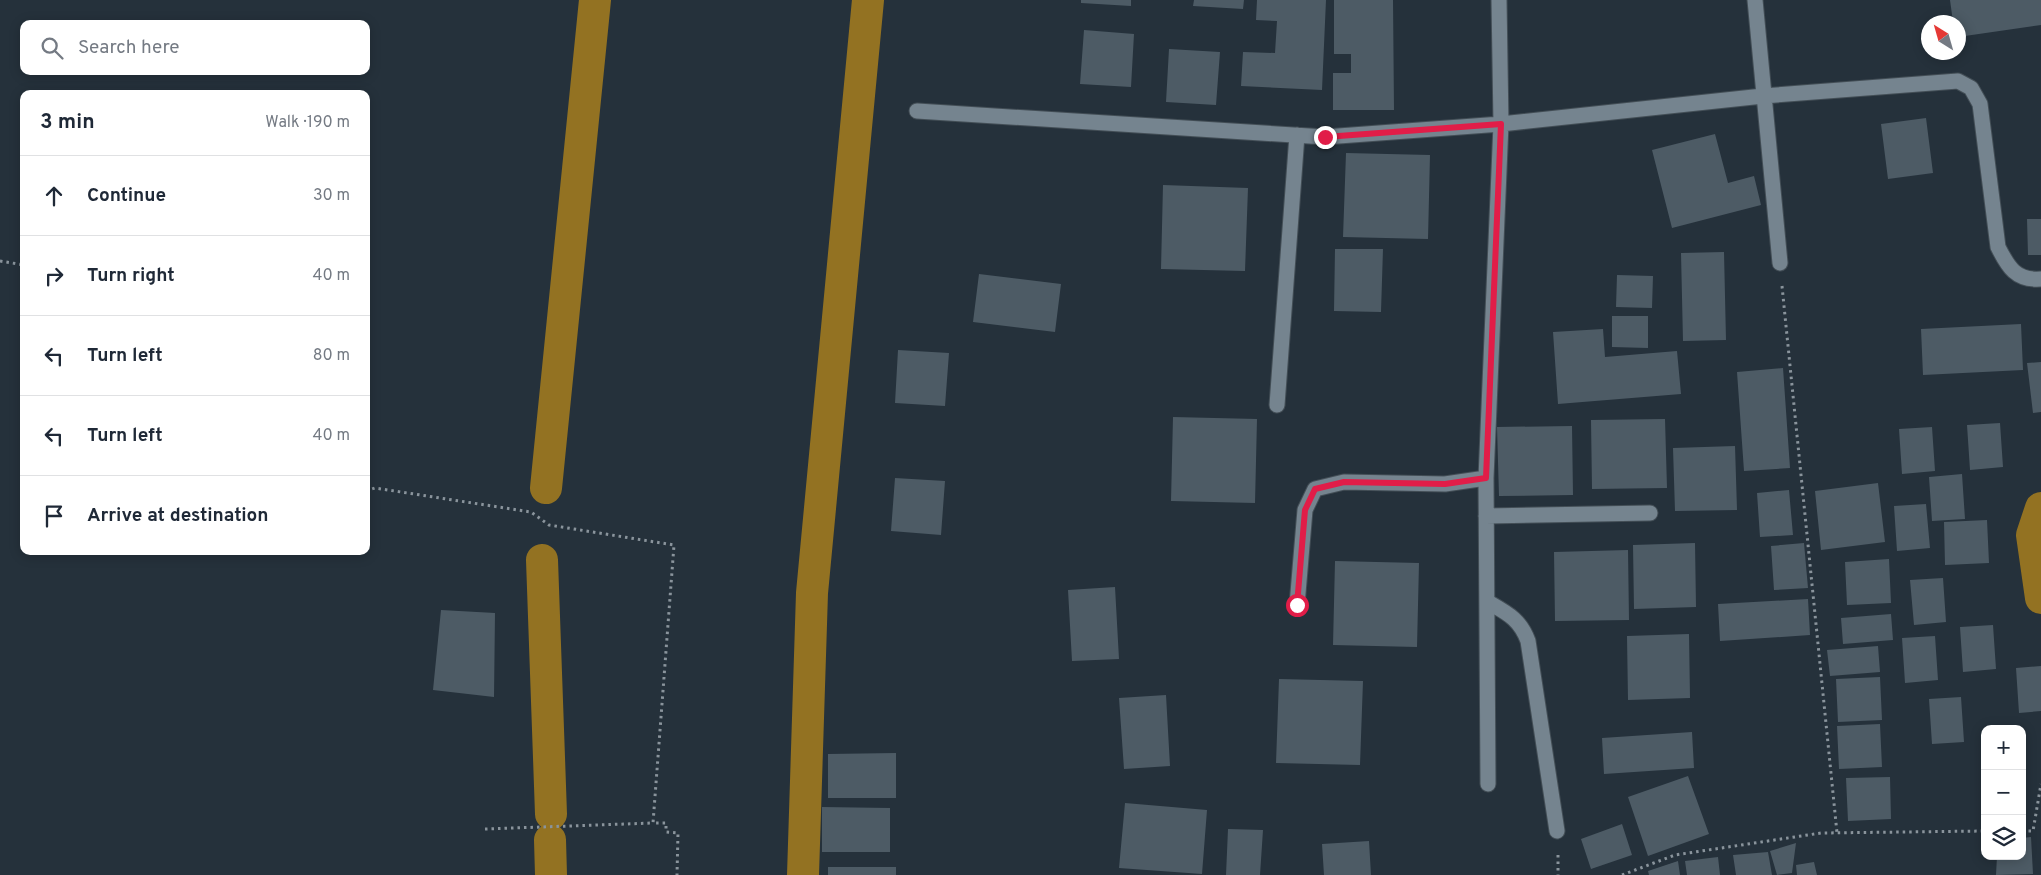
<!DOCTYPE html>
<html lang="en">
<head>
<meta charset="utf-8">
<style>
	body { margin:0; font-family:Overpass,sans-serif; background:#f2f2f3; color:#1f2937 }
	.controls { position:absolute; right:15px; bottom:15px; display:grid; overflow:hidden; border-radius:10px; box-shadow:0 2px 12px #0003 }
	.controls button { width:45px; height:45px; display:grid; place-items:center; padding:0; border:0; border-bottom:1px solid #e0e1e3; background:#fff; color:#1f2937; font:25px sans-serif }
	.compass { position:absolute; left:1921px; top:15px; width:45px; height:45px; border-radius:50%; background:#fff; box-shadow:0 2px 12px #0003; rotate:323deg }
	.stop { position:absolute; width:15px; height:15px; margin:-11px; border:4px solid #e11d48; border-radius:50%; background:#fff }
	.stop.end { background:#e11d48; border-color:#fff; box-shadow:0 1px 5px #0008 }
	.list { margin:0; padding:0; list-style:none }
	h2 { display:flex; justify-content:space-between; align-items:center; height:65px; margin:0; padding:0 20px; font-size:21px }
	h2 small { font-size:16px; font-weight:400; color:#747a83 }
	.list li { display:grid; grid-template-columns:32px 1fr auto; gap:15px; align-items:center; box-sizing:border-box; height:80px; padding:0 20px; border-top:1px solid #e0e1e3 }
	.list b { display:block; font-size:19px; white-space:nowrap }
	.list em { font-size:16px; font-style:normal; color:#747a83 }
	.icon { flex:none; width:28px; height:28px; fill:none; stroke:currentColor; stroke-width:2; stroke-linecap:round; stroke-linejoin:round }
	.map { position:relative; flex:none; width:2041px; height:875px; overflow:hidden }
	.search { position:absolute; background:#fff; box-shadow:0 2px 12px #0003; left:20px; top:20px; width:350px; height:55px; display:flex; align-items:center; gap:12px; box-sizing:border-box; padding:0 18px; border-radius:10px; color:#747a83; font-size:19px }
	.panel { position:absolute; background:#fff; box-shadow:0 2px 12px #0003; left:20px; top:90px; width:350px; height:465px; border-radius:10px }
	.map>svg:first-child { display:block }
</style>
</head>
<body>
<div class="map">
<svg width="2041" height="875" viewBox="0 0 2041 875">
	<rect width="100%" height="100%" fill="#25313b"/>
	<g fill="none" stroke-linecap="round" stroke-linejoin="round">
		<path stroke="#937222" stroke-width="32" d="M546,488L595,0
			M2041,508L2032,535L2041,598
			M542,560L551,814
			M550,840L551,875
			M803,875L812,593L868,0"/>
	</g>
	<path fill="#4d5b65" d="M1081,0H1131V6L1081,3Z
		M1194,0H1244L1243,9L1193,6Z
		M1257,0H1326L1322,90L1241,86L1243,52L1275,53L1277,21L1256,20Z
		M1334,0H1393L1394,110H1333V73H1351V54H1334Z
		M1950,0H2041V25L1958,37V22H1953Z
		M1084,30L1134,34L1131,87L1080,84Z
		M1169,49L1220,52L1216,105L1166,102Z
		M1926,118L1933,173L1888,179L1881,124Z
		M1715,134L1728,183L1754,176L1761,205L1672,228L1652,150Z
		M1346,153L1430,155L1428,239L1343,237Z
		M1163,185L1248,188L1245,271L1161,269Z
		M2027,219H2041V255H2028Z
		M1335,249H1383L1381,312L1334,311Z
		M1724,252L1726,340L1683,341L1681,253Z
		M979,274L1061,284L1055,332L973,322Z
		M1617,275L1653,276L1652,308L1616,307Z
		M1612,316H1648V348L1612,347Z
		M2021,324L2023,370L1923,375L1921,329Z
		M1603,329L1605,357L1677,351L1681,394L1558,404L1553,332Z
		M898,350L949,353L945,406L895,403Z
		M2041,362V412L2033,413L2027,363Z
		M1783,368L1790,468L1744,471L1737,372Z
		M1173,417L1257,419L1255,503L1171,501Z
		M1665,419L1667,488L1592,489L1591,420Z
		M2000,423L2003,467L1970,470L1967,425Z
		M1572,426L1573,495L1499,496L1497,427Z
		M1932,427L1935,471L1902,474L1899,429Z
		M1735,446L1737,510L1675,511L1673,448Z
		M1962,474L1965,519L1932,521L1929,477Z
		M895,478L945,481L941,535L891,531Z
		M1878,483L1885,542L1821,550L1815,491Z
		M1789,490L1793,535L1760,537L1757,493Z
		M1926,504L1930,548L1897,551L1894,506Z
		M1987,520L1989,563L1945,565L1944,522Z
		M1695,543L1696,607L1634,609L1633,545Z
		M1804,543L1808,588L1774,590L1771,546Z
		M1628,550L1629,620L1555,621L1554,552Z
		M1889,559L1891,603L1847,605L1845,562Z
		M1335,561L1419,563L1417,647L1333,645Z
		M1943,578L1946,622L1914,625L1910,580Z
		M1115,587L1119,659L1072,661L1068,590Z
		M1808,599L1810,635L1720,641L1718,604Z
		M441,610L495,613L494,697L433,690Z
		M1891,614L1893,640L1843,644L1841,618Z
		M1993,625L1996,669L1963,672L1960,627Z
		M1689,634L1690,698L1628,700L1627,636Z
		M1935,636L1938,680L1905,683L1902,638Z
		M1878,646L1880,672L1830,676L1827,650Z
		M2041,666V711L2019,713L2016,668Z
		M1880,677L1882,720L1838,722L1836,679Z
		M1279,679L1363,681L1360,765L1276,763Z
		M1166,695L1170,766L1124,769L1119,698Z
		M1961,697L1964,742L1932,744L1929,699Z
		M1880,724L1882,767L1839,769L1837,726Z
		M1692,732L1694,768L1604,774L1602,738Z
		M896,753V798H828V754Z
		M1688,776L1709,834L1648,856L1628,797Z
		M1890,777L1891,819L1848,821L1846,778Z
		M1125,803L1207,810L1202,874L1119,868Z
		M822,807L890,808V852H822Z
		M1622,824L1632,855L1591,869L1581,839Z
		M1228,829L1263,830L1260,875H1226Z
		M2031,837L2033,874L1996,875L1997,856H2022V838Z
		M1369,841L1371,875H1324L1322,844Z
		M1796,843L1792,873L1777,875L1770,851Z
		M1768,852L1772,875H1736L1733,855Z
		M1718,857L1720,875H1687L1685,861Z
		M1678,861L1680,875H1649L1648,871Z
		M1814,862L1817,875H1797L1796,865Z
		M828,867H896V875H828Z"/>
	<g fill="none" stroke-linecap="round" stroke-linejoin="round">
		<g stroke="#434e56" stroke-width="17">
			<path id="minor" d="M1755,0L1780,263
				M917,111L1325,137L1501,124L1763,96L1958,81L1971,88L1980,104L1998,247C2008,267 2016,281 2041,279
				M1277,405L1297,135
				M1486,516L1650,513
				M1488,602C1507,613 1520,619 1528,641L1557,831
				M1297,605L1305,510L1315,489L1344,482L1445,484L1486,478
				M1488,784L1486,478L1501,124L1499,0"/>
		</g>
		<path stroke="#8a949c" stroke-width="3" stroke-dasharray="2.5 4" stroke-linecap="butt" d="M0,261L24,265
			M1782,286L1837,833
			M366,491L375,488L531,512L549,525L674,545L653,823H666V832L678,833L677,875
			M485,829L653,823
			M2022,831H2033L2041,784
			M1558,855V875
			M1622,875L1675,855L1821,833L1985,831"/>
		<use href="#minor" stroke="#75848f" stroke-width="15"/>
	</g>
	<g fill="none" stroke-linecap="round" stroke-linejoin="round">
		<path stroke="#e11d48" stroke-width="6" d="M1297,605L1305,510L1315,489L1344,482L1445,484L1486,478L1501,124L1325,137"/>
	</g>
</svg>
<div class="controls">
<button>+</button>
<button>−</button>
<button><svg class="icon" aria-label="layers" viewBox="0 0 24 24"><path d="M12 4l9 5-9 5-9-5zM3 14l9 5 9-5"/></svg></button>
</div>
<svg class="compass" viewBox="-18 -18 36 36"><path d="M0-13l5 13h-10z" fill="#e53935"/><path d="M0 13l5-13h-10z" fill="#747a83"/></svg>
<div class="stop" style="left:1297px;top:605px"></div>
<div class="stop end" style="left:1325px;top:137px"></div>
<div class="search"><svg class="icon" aria-label="search" viewBox="0 0 24 24"><circle cx="10" cy="10" r="6"/><path d="M15 15l6 6"/></svg>Search here</div>
<section class="panel">
<h2>3 min<small>Walk · 190 m</small></h2>
<ul class="list">
<li><svg class="icon" aria-label="ahead" viewBox="0 0 24 24"><path d="M12 20V5M6 11l6-6 6 6"/></svg><div><b>Continue</b></div><em>30 m</em></li>
<li><svg class="icon" aria-label="right" viewBox="0 0 24 24"><path d="M7 20v-9h11M14 6l5 5-5 5"/></svg><div><b>Turn right</b></div><em>40 m</em></li>
<li><svg class="icon" aria-label="left" viewBox="0 0 24 24"><path d="M17 20v-9H6M10 6l-5 5 5 5"/></svg><div><b>Turn left</b></div><em>80 m</em></li>
<li><svg class="icon" aria-label="left" viewBox="0 0 24 24"><path d="M17 20v-9H6M10 6l-5 5 5 5"/></svg><div><b>Turn left</b></div><em>40 m</em></li>
<li><svg class="icon" aria-label="arrive" viewBox="0 0 24 24"><path d="M6 21V4h12l-3 4 3 4H6"/></svg><div><b>Arrive at destination</b></div></li>
</ul>
</section>
</div>
</body>
</html>
